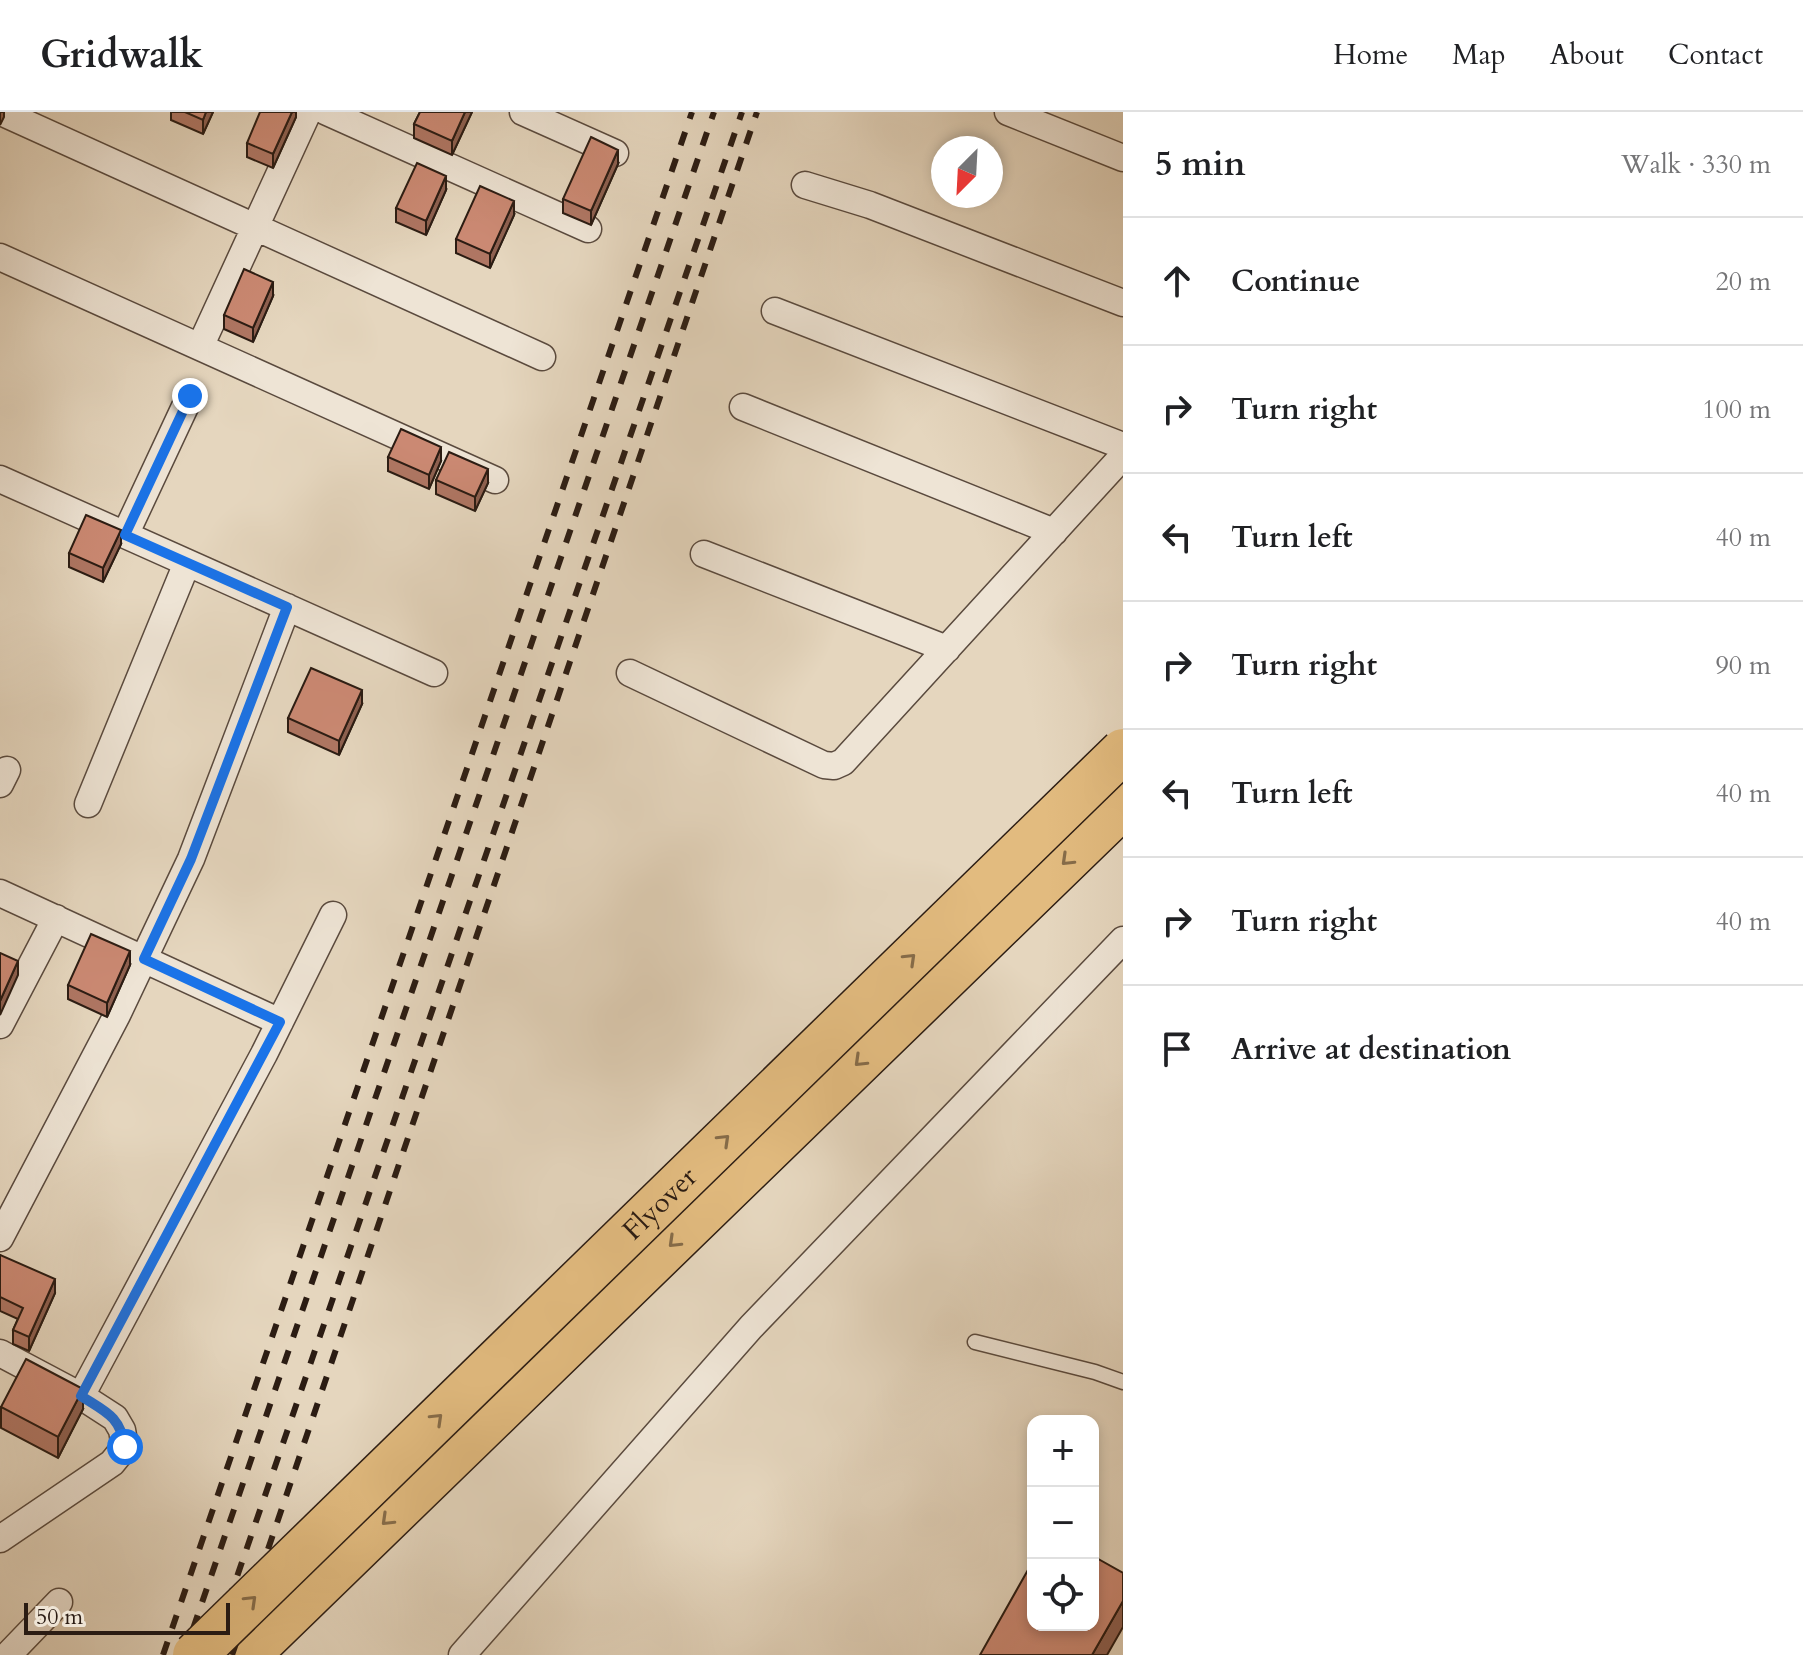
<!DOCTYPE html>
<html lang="en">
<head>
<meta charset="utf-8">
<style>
	body { margin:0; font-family:Cardo,serif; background:#f6f6f6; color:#202124 }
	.controls { position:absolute; right:24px; bottom:24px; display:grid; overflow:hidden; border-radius:16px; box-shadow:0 4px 12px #0003 }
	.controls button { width:72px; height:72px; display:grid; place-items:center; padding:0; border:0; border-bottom:2px solid #e0e0e0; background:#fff; color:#202124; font:40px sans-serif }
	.compass { position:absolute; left:931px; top:24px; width:72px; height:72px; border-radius:50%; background:#fff; box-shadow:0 4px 12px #0003; rotate:204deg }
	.scale { position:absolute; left:24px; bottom:20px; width:206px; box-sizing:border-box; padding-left:8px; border:4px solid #2b1c13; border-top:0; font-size:22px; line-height:28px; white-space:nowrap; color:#2b1c13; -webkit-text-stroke:6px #eee4d5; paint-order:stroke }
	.stop { position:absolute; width:24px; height:24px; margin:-18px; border:6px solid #1a73e8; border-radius:50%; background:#fff }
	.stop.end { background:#1a73e8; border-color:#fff; box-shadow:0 2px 8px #0008 }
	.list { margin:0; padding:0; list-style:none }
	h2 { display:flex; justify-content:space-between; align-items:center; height:104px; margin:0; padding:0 32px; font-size:34px }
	h2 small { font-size:26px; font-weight:400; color:#757577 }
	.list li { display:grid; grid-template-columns:52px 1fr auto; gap:24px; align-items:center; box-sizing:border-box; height:128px; padding:0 32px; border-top:2px solid #e0e0e0 }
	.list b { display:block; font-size:30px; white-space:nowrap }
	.list em { font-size:26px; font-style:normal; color:#757577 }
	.icon { flex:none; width:44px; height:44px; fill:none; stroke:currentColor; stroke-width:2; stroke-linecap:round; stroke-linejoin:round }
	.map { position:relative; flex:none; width:1123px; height:1543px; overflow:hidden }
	header { display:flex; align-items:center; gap:48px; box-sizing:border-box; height:112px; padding:0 40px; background:#fff; border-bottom:2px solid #e0e0e0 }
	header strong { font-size:38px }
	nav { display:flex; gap:44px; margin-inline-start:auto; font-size:28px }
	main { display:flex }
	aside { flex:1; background:#fff }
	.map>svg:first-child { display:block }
</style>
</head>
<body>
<header>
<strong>Gridwalk</strong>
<nav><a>Home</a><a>Map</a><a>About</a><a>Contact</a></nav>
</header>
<main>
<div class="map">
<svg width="1123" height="1543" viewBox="0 0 1123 1543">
	<rect width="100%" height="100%" fill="#e5d6be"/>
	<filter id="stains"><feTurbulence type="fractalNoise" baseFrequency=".0025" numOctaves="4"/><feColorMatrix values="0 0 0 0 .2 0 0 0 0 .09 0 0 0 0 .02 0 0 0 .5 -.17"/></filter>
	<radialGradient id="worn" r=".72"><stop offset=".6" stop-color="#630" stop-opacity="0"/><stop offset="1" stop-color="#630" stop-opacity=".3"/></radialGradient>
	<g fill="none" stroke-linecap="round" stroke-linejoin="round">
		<g stroke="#5a4a3e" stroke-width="17">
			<path id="service" d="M975,1230L1095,1260L1123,1270"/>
		</g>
		<g stroke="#5a4a3e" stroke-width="29">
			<path id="minor" d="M1,0L542,245
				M327,0L588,117
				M523,0L615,41
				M1008,0L1123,46
				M805,73L870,93L1123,191
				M0,145L495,368
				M775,199L1123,334
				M200,235L308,0
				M743,295L1054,420
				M0,367L434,561
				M125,423L190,284
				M704,442L947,537
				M630,561L824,653L834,654L843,650L1123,344
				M0,672L7,658
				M88,692L187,451
				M0,781L280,910
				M0,913L56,806
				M0,1126L117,903L191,747L287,495
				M0,1241L81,1284L115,1306L122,1318L125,1335L112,1351L0,1427
				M81,1284L264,942L333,803
				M8,1543L59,1490
				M462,1543L751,1215L1123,828"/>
		</g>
		<g stroke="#2b1c13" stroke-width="47">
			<path id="trunk" d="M248,1543L1123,694"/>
		</g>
		<use href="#service" stroke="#eee4d5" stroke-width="14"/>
		<use href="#minor" stroke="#eee4d5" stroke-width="26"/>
		<use href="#trunk" stroke="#e2bb7f" stroke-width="44"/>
		<path stroke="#2b1c13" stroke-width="6" stroke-dasharray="14 14" stroke-linecap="butt" d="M163,1543L692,0
			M184,1543L714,0
			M210,1543L742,0
			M232,1543L757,0"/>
		<g stroke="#2b1c13" stroke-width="47" stroke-linecap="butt">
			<g id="trunk-bridge">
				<path id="s1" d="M195,1543L1123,639"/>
			</g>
		</g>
		<use href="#trunk-bridge" stroke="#e2bb7f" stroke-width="44"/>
	</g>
	<path fill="#af7663" stroke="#2b1c13" stroke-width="2" d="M171,0H213L203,22L171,8Z
		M296,0V5L273,56L247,45V31Z
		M420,0H472L452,43L414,26V12Z
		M618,52L591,113L563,101V87Z
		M446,78L426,123L396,110V96Z
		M514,103L490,156L456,141V127Z
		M273,184L253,230L224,217V203Z
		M388,345L441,349L429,377L388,359Z
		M436,368L488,371L475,399L436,382Z
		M121,432L103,470L69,455V441Z
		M362,592L339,643L288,620V606Z
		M130,853L107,905L68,887V873Z
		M0,1143L55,1181L29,1239L13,1232V1218L18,1207L0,1199Z
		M1,1295L83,1297L58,1346L1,1316Z"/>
	<path fill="#8e6050" stroke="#2b1c13" stroke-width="2" d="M0,0H4V5L0,13Z
		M206,0H213L203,22V8Z
		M292,0H296V5L273,56V42Z
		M465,0H472L452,43V29Z
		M618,38V52L591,113V99Z
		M446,64V78L426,123V109Z
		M514,89V103L490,156V142Z
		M273,170V184L253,230V216Z
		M441,335V349L429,377V363Z
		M488,357V371L475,399V385Z
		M121,418V432L103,470V456Z
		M362,578V592L339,643V629Z
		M130,839V853L107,905V891Z
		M18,849V863L0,903V889Z
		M55,1167V1181L29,1239V1225Z
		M83,1277V1297L58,1346V1325Z
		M1123,1489V1515L1107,1543H1092Z"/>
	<path fill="#cb8973" stroke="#2b1c13" stroke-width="2" d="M185,0H206L203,8Z
		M260,0H292L273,42L247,31Z
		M420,0H465L452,29L414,12Z
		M591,25L618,38L591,99L563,87Z
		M417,51L446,64L426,109L396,96Z
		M480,74L514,89L490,142L456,127Z
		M244,157L273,170L253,216L224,203Z
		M401,317L441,335L429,363L388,345Z
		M449,340L488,357L475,385L436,368Z
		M86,403L121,418L103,456L69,441Z
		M311,556L362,578L339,629L288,606Z
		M91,822L130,839L107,891L68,873Z
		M0,841L18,849L0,889Z
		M0,1143L55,1167L29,1225L13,1218L23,1196L0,1185Z
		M26,1247L83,1277L58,1325L1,1295Z
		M1093,1444L1123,1461V1489L1092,1543H980L1033,1449V1513H1093Z"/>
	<defs><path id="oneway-chevron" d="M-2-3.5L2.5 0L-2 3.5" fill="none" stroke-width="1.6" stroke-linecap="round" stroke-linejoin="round" transform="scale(2)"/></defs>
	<g stroke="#866c49">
		<use href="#oneway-chevron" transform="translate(1067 748) rotate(136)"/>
		<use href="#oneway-chevron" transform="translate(910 847) rotate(-44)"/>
		<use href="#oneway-chevron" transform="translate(860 949) rotate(136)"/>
		<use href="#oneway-chevron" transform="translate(724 1028) rotate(-44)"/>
		<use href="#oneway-chevron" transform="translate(674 1130) rotate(136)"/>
		<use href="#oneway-chevron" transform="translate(437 1307) rotate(-44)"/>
		<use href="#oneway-chevron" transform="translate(387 1408) rotate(136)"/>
		<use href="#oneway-chevron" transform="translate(251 1489) rotate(-44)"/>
	</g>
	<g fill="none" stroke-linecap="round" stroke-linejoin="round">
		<path stroke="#1a73e8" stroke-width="10" d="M125,1335C120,1304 106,1300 81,1284L280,910L144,847L191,747L287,495L125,423L190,284"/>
	</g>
	<g text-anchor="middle" stroke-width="8" stroke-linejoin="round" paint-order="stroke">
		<g font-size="28" fill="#2b1c13" stroke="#eee4d5">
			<text dy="10" stroke="none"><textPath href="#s1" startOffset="648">Flyover</textPath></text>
		</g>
	</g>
	<rect width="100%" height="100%" filter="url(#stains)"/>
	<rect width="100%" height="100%" fill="url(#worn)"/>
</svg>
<div class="controls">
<button>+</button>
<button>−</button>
<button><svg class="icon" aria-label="locate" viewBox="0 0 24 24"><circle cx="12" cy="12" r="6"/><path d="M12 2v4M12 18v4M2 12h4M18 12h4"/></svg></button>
</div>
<svg class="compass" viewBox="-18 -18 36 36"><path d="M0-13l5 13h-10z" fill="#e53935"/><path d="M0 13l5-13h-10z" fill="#757577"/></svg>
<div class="scale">50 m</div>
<div class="stop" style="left:125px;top:1335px"></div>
<div class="stop end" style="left:190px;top:284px"></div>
</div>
<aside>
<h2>5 min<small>Walk · 330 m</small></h2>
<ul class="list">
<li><svg class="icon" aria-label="ahead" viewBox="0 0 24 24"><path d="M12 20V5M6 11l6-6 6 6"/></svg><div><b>Continue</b></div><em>20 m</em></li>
<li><svg class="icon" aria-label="right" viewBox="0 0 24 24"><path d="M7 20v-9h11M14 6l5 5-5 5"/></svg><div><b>Turn right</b></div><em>100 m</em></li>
<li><svg class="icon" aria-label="left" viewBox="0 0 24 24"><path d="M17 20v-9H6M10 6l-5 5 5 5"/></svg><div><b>Turn left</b></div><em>40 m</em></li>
<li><svg class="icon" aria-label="right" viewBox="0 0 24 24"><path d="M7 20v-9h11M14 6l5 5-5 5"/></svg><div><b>Turn right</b></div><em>90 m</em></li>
<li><svg class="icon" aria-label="left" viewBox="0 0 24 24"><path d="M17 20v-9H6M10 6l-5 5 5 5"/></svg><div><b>Turn left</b></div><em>40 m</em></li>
<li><svg class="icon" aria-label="right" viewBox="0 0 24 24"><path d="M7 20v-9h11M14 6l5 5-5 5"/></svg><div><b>Turn right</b></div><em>40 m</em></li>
<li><svg class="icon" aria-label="arrive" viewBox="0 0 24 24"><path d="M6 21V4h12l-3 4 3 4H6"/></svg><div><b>Arrive at destination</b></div></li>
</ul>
</aside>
</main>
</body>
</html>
